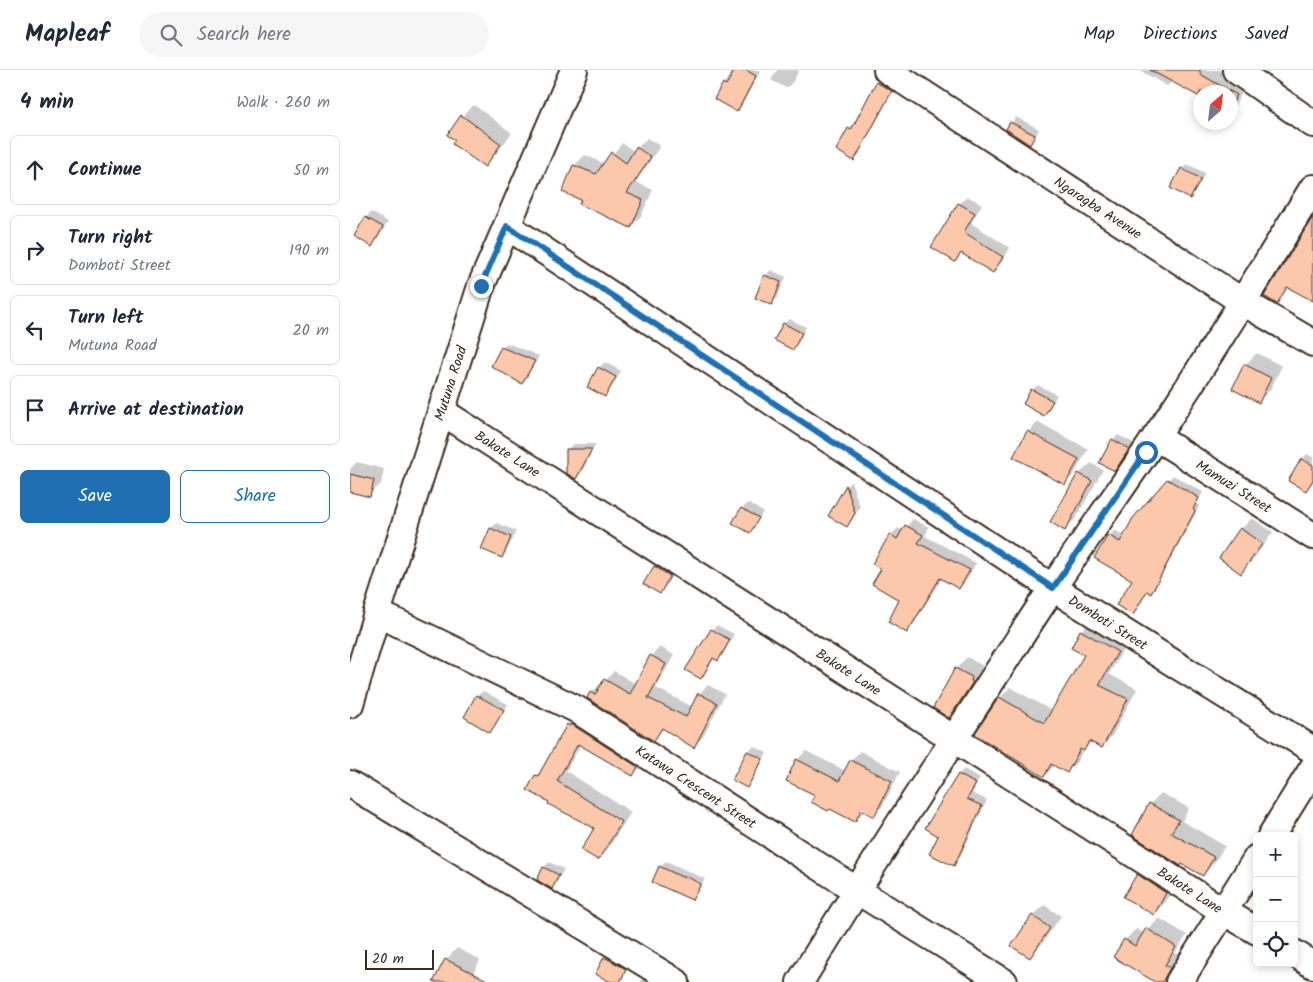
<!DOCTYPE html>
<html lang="en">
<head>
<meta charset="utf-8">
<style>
	body { margin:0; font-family:Kalam,sans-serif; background:#f6f6f7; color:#1f2937 }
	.controls { position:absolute; right:15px; bottom:15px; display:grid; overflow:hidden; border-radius:8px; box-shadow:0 2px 8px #0003 }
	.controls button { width:45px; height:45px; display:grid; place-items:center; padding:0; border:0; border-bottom:1px solid #e0e1e3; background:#fff; color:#1f2937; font:25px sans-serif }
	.compass { position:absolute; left:843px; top:15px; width:45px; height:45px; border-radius:50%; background:#fff; box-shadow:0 2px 8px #0003; rotate:28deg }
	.scale { position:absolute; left:15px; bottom:12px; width:69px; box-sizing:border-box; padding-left:5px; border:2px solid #3b2a1e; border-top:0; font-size:14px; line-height:18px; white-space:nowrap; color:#3b2a1e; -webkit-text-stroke:4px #fff; paint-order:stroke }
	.stop { position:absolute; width:15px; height:15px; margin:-11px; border:4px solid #1f6fb2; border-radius:50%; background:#fff }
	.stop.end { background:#1f6fb2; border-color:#fff; box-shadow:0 1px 5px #0008 }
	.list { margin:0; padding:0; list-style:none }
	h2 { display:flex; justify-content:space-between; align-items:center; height:65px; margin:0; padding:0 20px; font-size:21px }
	h2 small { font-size:16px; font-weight:400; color:#747a83 }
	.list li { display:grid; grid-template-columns:32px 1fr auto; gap:15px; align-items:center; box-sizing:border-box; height:70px; margin:0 10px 10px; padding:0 10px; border:1px solid #e0e1e3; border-radius:8px }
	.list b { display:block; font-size:19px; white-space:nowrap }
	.list p { margin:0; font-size:16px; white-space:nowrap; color:#747a83 }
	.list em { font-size:16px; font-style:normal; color:#747a83 }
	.actions { display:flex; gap:10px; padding:15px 20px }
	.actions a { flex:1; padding:11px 0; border:1px solid #1f6fb2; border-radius:8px; text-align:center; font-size:18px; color:#1f6fb2 }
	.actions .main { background:#1f6fb2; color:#fff }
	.icon { flex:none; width:28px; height:28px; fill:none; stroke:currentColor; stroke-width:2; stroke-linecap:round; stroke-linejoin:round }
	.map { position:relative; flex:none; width:963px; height:912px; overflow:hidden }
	header { display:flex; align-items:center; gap:30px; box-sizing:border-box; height:70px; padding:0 25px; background:#fff; border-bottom:1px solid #e0e1e3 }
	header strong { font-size:24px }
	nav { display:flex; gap:28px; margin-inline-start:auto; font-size:18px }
	.search { width:350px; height:45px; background:#f6f6f7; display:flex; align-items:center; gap:12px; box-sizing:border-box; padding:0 18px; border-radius:28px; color:#747a83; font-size:19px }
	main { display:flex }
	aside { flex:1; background:#fff }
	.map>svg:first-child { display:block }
</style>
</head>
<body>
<header>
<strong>Mapleaf</strong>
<div class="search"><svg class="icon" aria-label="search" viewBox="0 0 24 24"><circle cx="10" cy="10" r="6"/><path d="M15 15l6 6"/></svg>Search here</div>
<nav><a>Map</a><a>Directions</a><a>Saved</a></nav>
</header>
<main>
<aside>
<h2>4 min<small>Walk · 260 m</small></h2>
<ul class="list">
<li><svg class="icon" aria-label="ahead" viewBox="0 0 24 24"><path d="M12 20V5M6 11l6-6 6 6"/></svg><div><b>Continue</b></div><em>50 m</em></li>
<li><svg class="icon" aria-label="right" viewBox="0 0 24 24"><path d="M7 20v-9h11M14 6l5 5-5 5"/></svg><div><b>Turn right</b><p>Domboti Street</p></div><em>190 m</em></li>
<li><svg class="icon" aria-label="left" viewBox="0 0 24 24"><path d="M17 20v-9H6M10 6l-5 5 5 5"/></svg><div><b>Turn left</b><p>Mutuna Road</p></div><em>20 m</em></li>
<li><svg class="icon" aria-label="arrive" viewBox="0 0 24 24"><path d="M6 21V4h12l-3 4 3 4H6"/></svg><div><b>Arrive at destination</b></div></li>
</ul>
<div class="actions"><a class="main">Save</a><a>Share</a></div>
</aside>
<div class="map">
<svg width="963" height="912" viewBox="0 0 963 912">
	<rect width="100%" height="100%" fill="#fff"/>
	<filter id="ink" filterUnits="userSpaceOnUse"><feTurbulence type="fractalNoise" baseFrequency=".02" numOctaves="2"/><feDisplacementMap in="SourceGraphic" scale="10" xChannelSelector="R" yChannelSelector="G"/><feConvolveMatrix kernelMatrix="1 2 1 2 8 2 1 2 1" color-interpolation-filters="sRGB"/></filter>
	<g filter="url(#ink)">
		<path fill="#0003" d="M382,0H411L392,35L386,40L366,28Z
			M427,0H449L442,13L436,18L421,10Z
			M789,0H874L898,13L885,35L881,40V22H851V25L823,11L817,16Z
			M533,8L546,15L509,84L504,90L499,59L504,53L527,13Z
			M124,35L162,63L146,84L134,96L107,70L112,46Z
			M666,47L689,59L685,68L680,74L661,53Z
			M297,68L310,76L286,112L303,120L291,146L281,156L232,130L224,96L235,85L255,94L272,73L284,81Z
			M837,94L855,103L852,109L833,98Z
			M832,100L851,111L845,122L840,127Z
			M617,126L632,134L621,153L660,178L651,193L643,201L613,182L605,190L609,134Z
			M21,142L38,152L27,170L22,175L16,148Z
			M963,149V230L939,217L927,232L915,226Z
			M421,200L436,207L427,228L421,233L415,206Z
			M439,249L456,257L448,273L442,278L434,254Z
			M157,273L189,286L177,307L172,312L152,278Z
			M907,283L932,296L920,320L908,331L895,295Z
			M255,292L271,301L260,320L255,325L238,316L249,298Z
			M688,315L707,325L699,339L694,345L682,320Z
			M688,352L738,379L725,403L715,413L678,362Z
			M768,365L784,373L764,399L763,370Z
			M223,374H246L231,403L226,408L217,380Z
			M957,384L963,387V412L956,420L940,410L952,389Z
			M7,392L34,399L31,414L19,425L0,421V399Z
			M741,393L753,400L726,448L715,459L729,404Z
			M823,405L853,422L847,434L850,435L806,517L801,522L798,521L788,538L782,544L783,509L746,487L759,466L765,460L774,466Z
			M501,411L510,437L502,450L497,455L480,445L497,416Z
			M398,433L413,442L405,456L399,462L384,453L392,439Z
			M902,448L923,462L902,491L891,502V459Z
			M563,449L579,457L575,466L626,493L616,511L609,518L592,508L564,554L557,561L551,529L532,498L541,465L548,458L553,461Z
			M147,453L166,461L157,481L152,487L133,478L141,458Z
			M310,491L325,500L315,517L309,522L295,513L305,496Z
			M741,551L778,571L759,604L787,619L762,666L752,676L742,671L733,680L728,691L717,701L704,696L694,706L650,628L660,617L702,641L736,585L731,561Z
			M367,555L384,564L373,584L368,589L365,587L356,602L351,607L362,560Z
			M310,577L324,585L306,618L343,637L349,624L358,615L375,624L353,667L344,676L314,658L303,670L241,623L250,614L252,615L264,601L286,614L301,586Z
			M617,587L633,596L631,599L633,600L611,635L599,647L584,637L606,599Z
			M133,621L158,634L145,656L139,661L127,626Z
			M227,645L292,695L283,704L231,674L216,701L281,742L258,779L248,789L245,758L186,706L194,697L218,655Z
			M404,676L417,683L402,711L397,716L383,709L398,681Z
			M456,681L496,701L501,690L510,681L550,702L532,737L523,745L514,741L505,751L466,725L447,690Z
			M614,699L630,708L622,723L637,730L609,789L604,794L590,765L576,758L609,704Z
			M811,723L839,738L832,751L875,776L864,793L853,805L833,793L800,734Z
			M316,791L355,809L347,823L342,829L310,797Z
			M199,792L214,799L207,812L202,818L188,809L194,797Z
			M799,793L827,811L816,832L804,843L775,827L788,804Z
			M694,835L711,846L691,875L680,887L683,846Z
			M809,848L837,865L825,883L831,886L822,902L812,912H807L775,870L786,859L795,864Z
			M107,878L130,890L119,912H85L96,890Z
			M260,883L280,894L273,908L270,912H264L255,888Z
			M299,902L312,912H289Z"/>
		<path fill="#fbc8ab" stroke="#3b2a1e" d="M385,0H396L406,6L387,42L364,29L373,13L376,15Z
			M800,0H850V4L887,25L880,37V22H850V27Z
			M526,12L542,21L504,91L486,80L498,58L501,60Z
			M111,45L151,74L135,97L102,74L105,70L97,65Z
			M660,52L685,65L680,75L656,59Z
			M286,77L301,87L277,123L293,130L281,158L229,134L231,130L212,122L223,95L246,104L261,82L276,93Z
			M831,98L851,109L840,129L820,118Z
			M608,133L625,143L614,162L653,187L643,203L611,183L605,192L581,177Z
			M15,147L33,157L22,177L4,166Z
			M963,147V231L937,217L927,234L914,226Z
			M414,205L431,212L422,235L405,228Z
			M433,253L452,263L443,280L424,270Z
			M151,277L185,291L172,314L141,296Z
			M894,294L921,308L909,333L882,319Z
			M248,297L266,307L255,327L237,317Z
			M681,319L703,331L694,346L673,334Z
			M677,361L729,389L715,415L663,387Z
			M762,369L779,379L765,401L749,393Z
			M216,379H242L226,409L216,403Z
			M951,389L963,395V410L956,421L938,411Z
			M728,403L742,411L715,461L700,452Z
			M0,404L24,410L20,427L0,422Z
			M817,409L849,428L843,439L845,441L801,524L797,521L783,545L766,535L782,510L744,488L758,465L770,472L783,448Z
			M496,415L505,443L497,457L478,446Z
			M391,438L409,448L400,463L382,453Z
			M555,455L573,465L568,473L620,500L609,519L590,508L557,563L538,552L549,530L522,514L531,499L522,494L540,464L547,469Z
			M140,458L161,467L152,488L131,479Z
			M890,458L912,474L891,504L869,488Z
			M304,496L320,506L310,524L293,514Z
			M361,559L380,570L368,591L363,588L351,609L335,600Z
			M730,560L768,582L749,615L778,629L752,678L739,671L734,681L730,679L717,703L701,694L694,707L626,665L625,663L649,627L694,653L734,585L721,578Z
			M300,585L316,594L298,628L336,647L348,623L367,633L344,678L312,658L304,671L237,628L240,622L245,625L254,609L280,624Z
			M605,598L622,607L621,611L623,612L599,648L583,638Z
			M126,625L154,640L140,663L114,647Z
			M217,654L220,656L221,654L288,697L283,706L228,674L207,711L272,752L248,790L231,780L244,758L198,734L199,732L177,720L185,705L188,706Z
			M397,681L413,689L397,718L382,710Z
			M446,689L489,711L500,690L542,711L524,747L511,740L505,752L480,739L478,741L461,732L465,725L436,711Z
			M608,704L626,714L617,729L632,736L604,796L579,784L588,766L575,758Z
			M799,733L829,750L821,763L864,787L853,806L832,794L831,796L782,765Z
			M309,796L334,808L335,806L351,814L342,830L302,812Z
			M193,797L209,805L202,819L187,810Z
			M787,804L816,823L804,845L773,827Z
			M682,845L700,858L680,888L661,876Z
			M796,858L826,877L815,895L820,898L812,912H805L763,887L774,869L785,876Z
			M254,887L276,899L270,912H261L245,904Z
			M95,889L141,912H83Z"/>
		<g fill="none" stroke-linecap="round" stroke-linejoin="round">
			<g stroke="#3b2a1e" stroke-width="30">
				<g id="minor">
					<path id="s1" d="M537,0L893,232L963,273"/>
					<path d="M886,0L963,54"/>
					<path id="s2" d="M157,156L703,518L963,680"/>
					<path id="s3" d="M91,341L873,841L907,861"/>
					<path id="s4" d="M806,367L963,466"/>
					<path id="s5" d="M27,543L226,639L506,820L654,912"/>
					<path id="s6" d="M0,634L27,543L131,216L224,0"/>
					<path d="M0,714L326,912"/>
					<path d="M921,766L963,698"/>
					<path d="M944,883L963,895"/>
					<path d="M450,912C531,780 616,650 701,520C732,474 764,429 795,383C854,296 908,207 963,118"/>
					<path d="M829,912L907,788"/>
				</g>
			</g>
			<use href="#minor" stroke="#fff" stroke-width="26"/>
		</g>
	</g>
	<g fill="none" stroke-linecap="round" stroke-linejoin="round" filter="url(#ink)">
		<path stroke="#1f6fb2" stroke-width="6" d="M131,216L157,156L703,518L796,382"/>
	</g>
	<g text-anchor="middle" stroke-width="4" stroke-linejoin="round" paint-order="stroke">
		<g font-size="14" fill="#3b2a1e" stroke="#fff">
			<text dy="5" stroke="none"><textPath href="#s1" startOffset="252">Ngaragba Avenue</textPath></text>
			<text dy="5" stroke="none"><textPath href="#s6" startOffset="336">Mutuna Road</textPath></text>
			<text dy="5" stroke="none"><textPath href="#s3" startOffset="79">Bakote Lane</textPath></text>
			<text dy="5" stroke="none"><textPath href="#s4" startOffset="92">Mamuzi Street</textPath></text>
			<text dy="5" stroke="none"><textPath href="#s2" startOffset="720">Domboti Street</textPath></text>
			<text dy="5" stroke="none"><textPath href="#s3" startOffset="484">Bakote Lane</textPath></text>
			<text dy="5" stroke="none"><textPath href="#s5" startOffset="364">Katawa Crescent Street</textPath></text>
			<text dy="5" stroke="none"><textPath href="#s3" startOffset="889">Bakote Lane</textPath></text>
		</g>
	</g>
</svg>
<div class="controls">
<button>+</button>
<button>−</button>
<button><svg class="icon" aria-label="locate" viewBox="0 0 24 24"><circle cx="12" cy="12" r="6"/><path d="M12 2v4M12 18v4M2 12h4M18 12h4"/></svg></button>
</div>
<svg class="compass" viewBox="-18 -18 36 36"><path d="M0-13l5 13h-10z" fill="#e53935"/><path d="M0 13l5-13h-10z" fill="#747a83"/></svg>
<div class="scale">20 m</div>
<div class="stop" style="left:796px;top:382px"></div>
<div class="stop end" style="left:131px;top:216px"></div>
</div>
</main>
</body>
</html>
